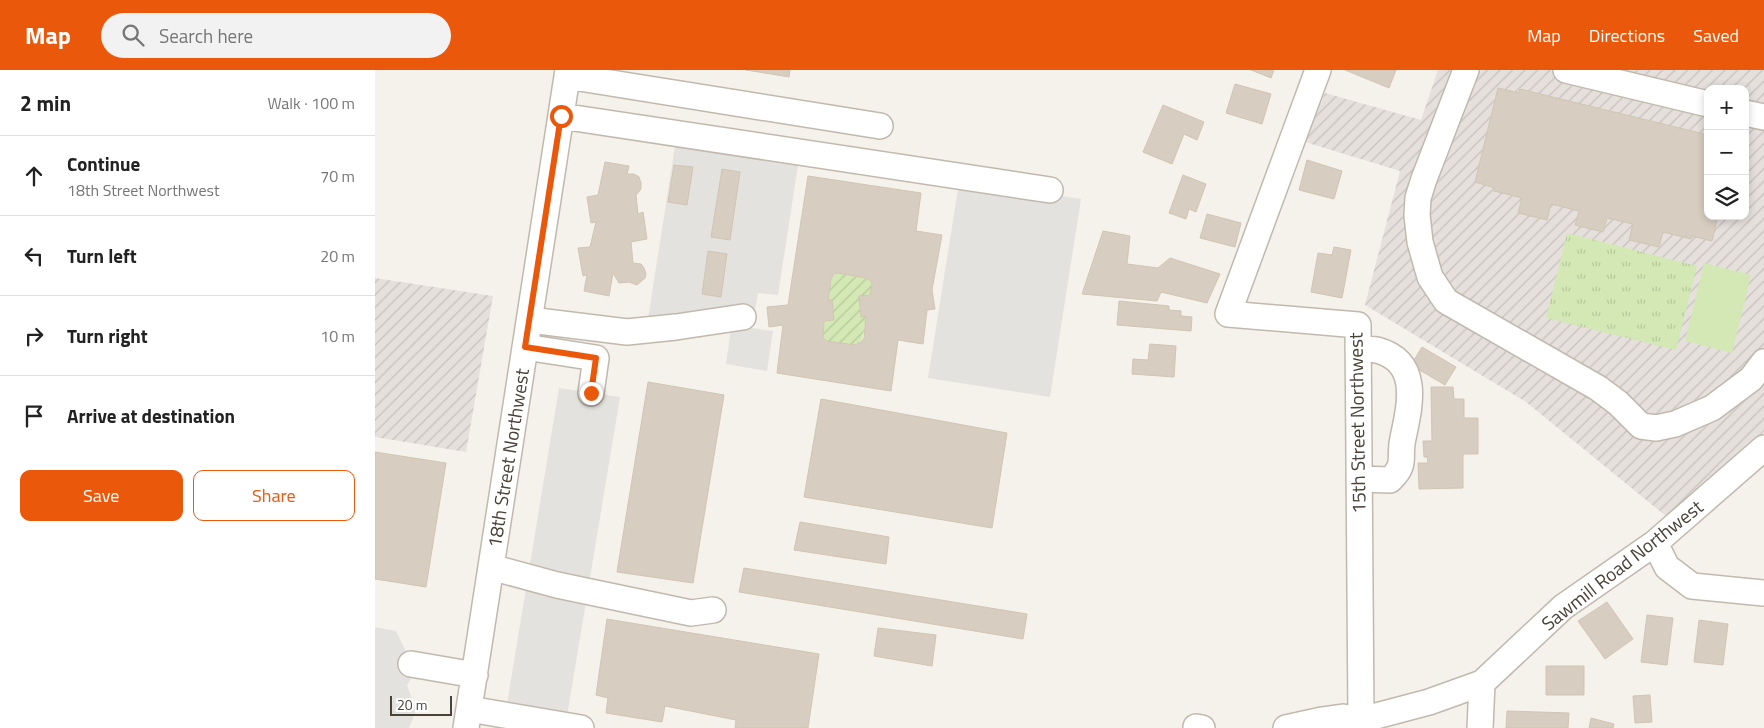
<!DOCTYPE html>
<html lang="en">
<head>
<meta charset="utf-8">
<style>
	body { margin:0; font-family:"Titillium Web",sans-serif; background:#f2f2f2; color:#222 }
	.controls { position:absolute; right:15px; top:15px; display:grid; overflow:hidden; border-radius:10px; box-shadow:0 2px 8px #0003 }
	.controls button { width:45px; height:45px; display:grid; place-items:center; padding:0; border:0; border-bottom:1px solid #e0e0e0; background:#fff; color:#222; font:25px sans-serif }
	.scale { position:absolute; left:15px; bottom:12px; width:62px; box-sizing:border-box; padding-left:5px; border:2px solid #494238; border-top:0; font-size:14px; line-height:18px; white-space:nowrap; color:#494238; -webkit-text-stroke:4px #fff; paint-order:stroke }
	.stop { position:absolute; width:15px; height:15px; margin:-11px; border:4px solid #ea580c; border-radius:50%; background:#fff }
	.stop.end { background:#ea580c; border-color:#fff; box-shadow:0 1px 5px #0008 }
	.list { margin:0; padding:0; list-style:none }
	h2 { display:flex; justify-content:space-between; align-items:center; height:65px; margin:0; padding:0 20px; font-size:21px }
	h2 small { font-size:16px; font-weight:400; color:#767676 }
	.list li { display:grid; grid-template-columns:32px 1fr auto; gap:15px; align-items:center; box-sizing:border-box; height:80px; padding:0 20px; border-top:1px solid #e0e0e0 }
	.list b { display:block; font-size:19px; white-space:nowrap }
	.list p { margin:0; font-size:16px; white-space:nowrap; color:#767676 }
	.list em { font-size:16px; font-style:normal; color:#767676 }
	.actions { display:flex; gap:10px; padding:15px 20px }
	.actions a { flex:1; padding:11px 0; border:1px solid #ea580c; border-radius:10px; text-align:center; font-size:18px; color:#ea580c }
	.actions .main { background:#ea580c; color:#fff }
	.icon { flex:none; width:28px; height:28px; fill:none; stroke:currentColor; stroke-width:2; stroke-linecap:round; stroke-linejoin:round }
	.map { position:relative; flex:none; width:1389px; height:658px; overflow:hidden }
	header { display:flex; align-items:center; gap:30px; box-sizing:border-box; height:70px; padding:0 25px; background:#ea580c; color:#fff }
	header strong { font-size:24px }
	nav { display:flex; gap:28px; margin-inline-start:auto; font-size:18px }
	.search { width:350px; height:45px; background:#f2f2f2; display:flex; align-items:center; gap:12px; box-sizing:border-box; padding:0 18px; border-radius:28px; color:#767676; font-size:19px }
	main { display:flex }
	aside { flex:1; background:#fff }
	.map>svg:first-child { display:block }
</style>
</head>
<body>
<header>
<strong>Map</strong>
<div class="search"><svg class="icon" aria-label="search" viewBox="0 0 24 24"><circle cx="10" cy="10" r="6"/><path d="M15 15l6 6"/></svg>Search here</div>
<nav><a>Map</a><a>Directions</a><a>Saved</a></nav>
</header>
<main>
<aside>
<h2>2 min<small>Walk · 100 m</small></h2>
<ul class="list">
<li><svg class="icon" aria-label="ahead" viewBox="0 0 24 24"><path d="M12 20V5M6 11l6-6 6 6"/></svg><div><b>Continue</b><p>18th Street Northwest</p></div><em>70 m</em></li>
<li><svg class="icon" aria-label="left" viewBox="0 0 24 24"><path d="M17 20v-9H6M10 6l-5 5 5 5"/></svg><div><b>Turn left</b></div><em>20 m</em></li>
<li><svg class="icon" aria-label="right" viewBox="0 0 24 24"><path d="M7 20v-9h11M14 6l5 5-5 5"/></svg><div><b>Turn right</b></div><em>10 m</em></li>
<li><svg class="icon" aria-label="arrive" viewBox="0 0 24 24"><path d="M6 21V4h12l-3 4 3 4H6"/></svg><div><b>Arrive at destination</b></div></li>
</ul>
<div class="actions"><a class="main">Save</a><a>Share</a></div>
</aside>
<div class="map">
<svg width="1389" height="658" viewBox="0 0 1389 658">
	<defs>
		<pattern id="industrial-furrows" width="10" height="10" patternUnits="userSpaceOnUse" patternTransform="scale(1.25)"><rect width="10" height="10" fill="#e5e0dc"/><path d="M-1 1l2-2M0 10L10 0M9 11l2-2" fill="none" stroke="#c6c1be"/></pattern>
		<pattern id="grass-tufts" width="24" height="20" patternUnits="userSpaceOnUse" patternTransform="scale(1.25)"><rect width="24" height="20" fill="#d3e8b4"/><path d="M3 7l-1-3M5 7V3M7 7l1-3M15 17l-1-3M17 17v-4M19 17l1-3" fill="none" stroke="#b7c89c"/></pattern>
		<pattern id="garden-furrows" width="10" height="10" patternUnits="userSpaceOnUse" patternTransform="scale(1.25)"><rect width="10" height="10" fill="#d3e8b4"/><path d="M-1 1l2-2M0 10L10 0M9 11l2-2" fill="none" stroke="#b7c89c"/></pattern>
	</defs>
	<rect width="100%" height="100%" fill="#f5f1eb"/>
	<path fill="url(#industrial-furrows)" fill-rule="evenodd" d="M1063,0H1389V362L1292,447L1151,332L990,235L1025,101L930,72L950,23L1046,50ZM1333,19H1370V146H1333Z
		M0,208L118,226L91,382L0,367Z"/>
	<path fill="url(#grass-tufts)" d="M1192,163L1322,196L1301,280L1171,248Z"/>
	<path fill="#d3e8b4" d="M1329,193L1376,205L1357,283L1310,271Z"/>
	<path fill="url(#garden-furrows)" d="M463,203C471,204 493,206 496,212C498,216 496,221 495,225L484,227L486,247L491,246C487,283 484,276 452,271L448,268L449,251L459,250L457,230H453C454,221 453,206 463,203Z"/>
	<path fill="#e4e2df" d="M300,76L423,95L403,225L383,223L377,258L398,261L392,301L351,294L359,239L273,249Z
		M583,119L653,130L654,121L706,129L675,327L553,308Z
		M184,318L245,327L190,658H128Z
		M0,557L21,561L41,602L32,615L41,641L34,658H0Z"/>
	<path fill="#d7cdc0" stroke="#d1c5b3" fill-rule="evenodd" d="M371,0H415L414,7Z
		M876,0H899L896,8Z
		M970,0H1021L1014,18Z
		M860,14L896,24L887,54L851,43Z
		M1123,18L1144,23L1145,19L1333,65V146H1343L1337,171L1317,166L1316,169L1288,162L1284,177L1254,170L1258,154L1232,148L1228,162L1200,155L1204,141L1176,134L1172,150L1143,143L1147,128L1119,121L1120,118L1100,112Z
		M788,35L829,52L822,70L809,64L797,94L768,82Z
		M932,90L967,101L959,129L924,120Z
		M230,92L254,96L252,104H259L264,107L266,113V119L261,125L263,144L268,142L272,169L256,172L258,193L266,194L269,198L271,204L270,208L262,215L254,212L244,213L238,203L234,226L209,221L212,205L208,206L203,178L215,177L221,152L216,153L212,127L223,125Z
		M299,95L318,97L312,135L293,132Z
		M347,99L365,102L355,170L336,167Z
		M808,105L831,114L821,142L814,139L811,149L794,143Z
		M433,106L546,123L541,161L567,165L557,220L560,239L552,240L548,274L523,270L516,321L402,303L408,255L394,257L392,237L413,235ZM463,203L491,208L496,211L497,215L495,225L484,226L486,247L491,246L489,268L486,272L480,275L452,271L448,268L449,251L459,250L457,230H453L456,209L459,204Z
		M832,144L866,153L860,177L825,168Z
		M728,161L755,166L752,194L783,198L795,188L845,204L832,233L786,222L782,231L707,224Z
		M959,177L976,180L967,228L936,222L943,183L957,185Z
		M333,181L352,184L346,227L327,224Z
		M744,231L794,236V240L806,241V246L817,247L816,261L742,255Z
		M775,274L801,276L799,307L757,304L758,289L773,290Z
		M1047,277L1081,297L1070,315L1036,295Z
		M273,312L349,325L318,513L242,502Z
		M1056,317H1078L1079,329H1089V348H1103V384H1088V418L1044,419L1043,393H1053L1052,387H1049L1048,371H1057Z
		M446,329L632,363L617,458L429,427Z
		M0,382L71,393L51,517L0,509Z
		M425,452L514,467L511,494L419,480Z
		M369,498L652,544L648,569L364,522Z
		M1232,532L1258,569L1230,589L1203,551Z
		M1272,545L1298,548L1292,595L1266,592Z
		M232,549L444,584L433,658H360L361,650L290,636L287,652L231,643L233,628L221,625Z
		M1324,550L1353,554L1348,595L1319,592Z
		M503,558L561,565L557,596L499,586Z
		M1171,596H1209V625H1171Z
		M1275,625L1277,652L1260,653L1258,626Z
		M1132,641L1194,643L1193,658H1131Z
		M1216,648L1239,654L1238,658H1214Z"/>
	<g fill="none" stroke-linecap="round" stroke-linejoin="round">
		<g stroke="#c1b9ad" stroke-width="28">
			<path id="minor" d="M943,0L853,244L983,255L986,650L983,658
				M1091,0L1049,109L1043,128L1042,145L1045,172L1055,207L1071,231L1223,318L1243,333L1266,356L1281,358L1300,354L1337,338L1376,309L1389,292
				M1191,0L1333,34
				M192,6L505,56
				M1370,43L1389,47
				M186,46L675,120
				M155,250L252,262L301,257L368,247
				M150,277L221,288L216,323
				M983,280C989,280 997,279 1002,280C1046,292 1035,335 1028,368C1023,387 1033,393 1015,410L984,409
				M1280,473L1292,497L1317,516L1389,523
				M116,497L182,515L316,543L338,540
				M36,594L100,605
				M94,639L206,658
				M821,657L827,658
				M91,658L193,0
				M911,658L947,650L968,647L986,650L1054,632L1107,613L1188,537L1280,473L1389,378
				M1105,658L1107,613"/>
		</g>
		<use href="#minor" stroke="#fff" stroke-width="25"/>
	</g>
	<g fill="none" stroke-linecap="round" stroke-linejoin="round">
		<path stroke="#ea580c" stroke-width="6" d="M186,46L150,277L221,288L216,323"/>
	</g>
	<g text-anchor="middle" stroke-width="4" stroke-linejoin="round" paint-order="stroke">
		<g font-size="19" fill="#494238" stroke="#fff">
			<text transform="translate(982 353) rotate(-91)" y="7">15th Street Northwest</text>
			<text transform="translate(133 388) rotate(-81)" y="7">18th Street Northwest</text>
			<text transform="translate(1247 495) rotate(-38)" y="7">Sawmill Road Northwest</text>
		</g>
	</g>
</svg>
<div class="controls">
<button>+</button>
<button>−</button>
<button><svg class="icon" aria-label="layers" viewBox="0 0 24 24"><path d="M12 4l9 5-9 5-9-5zM3 14l9 5 9-5"/></svg></button>
</div>
<div class="scale">20 m</div>
<div class="stop" style="left:186px;top:46px"></div>
<div class="stop end" style="left:216px;top:323px"></div>
</div>
</main>
</body>
</html>
